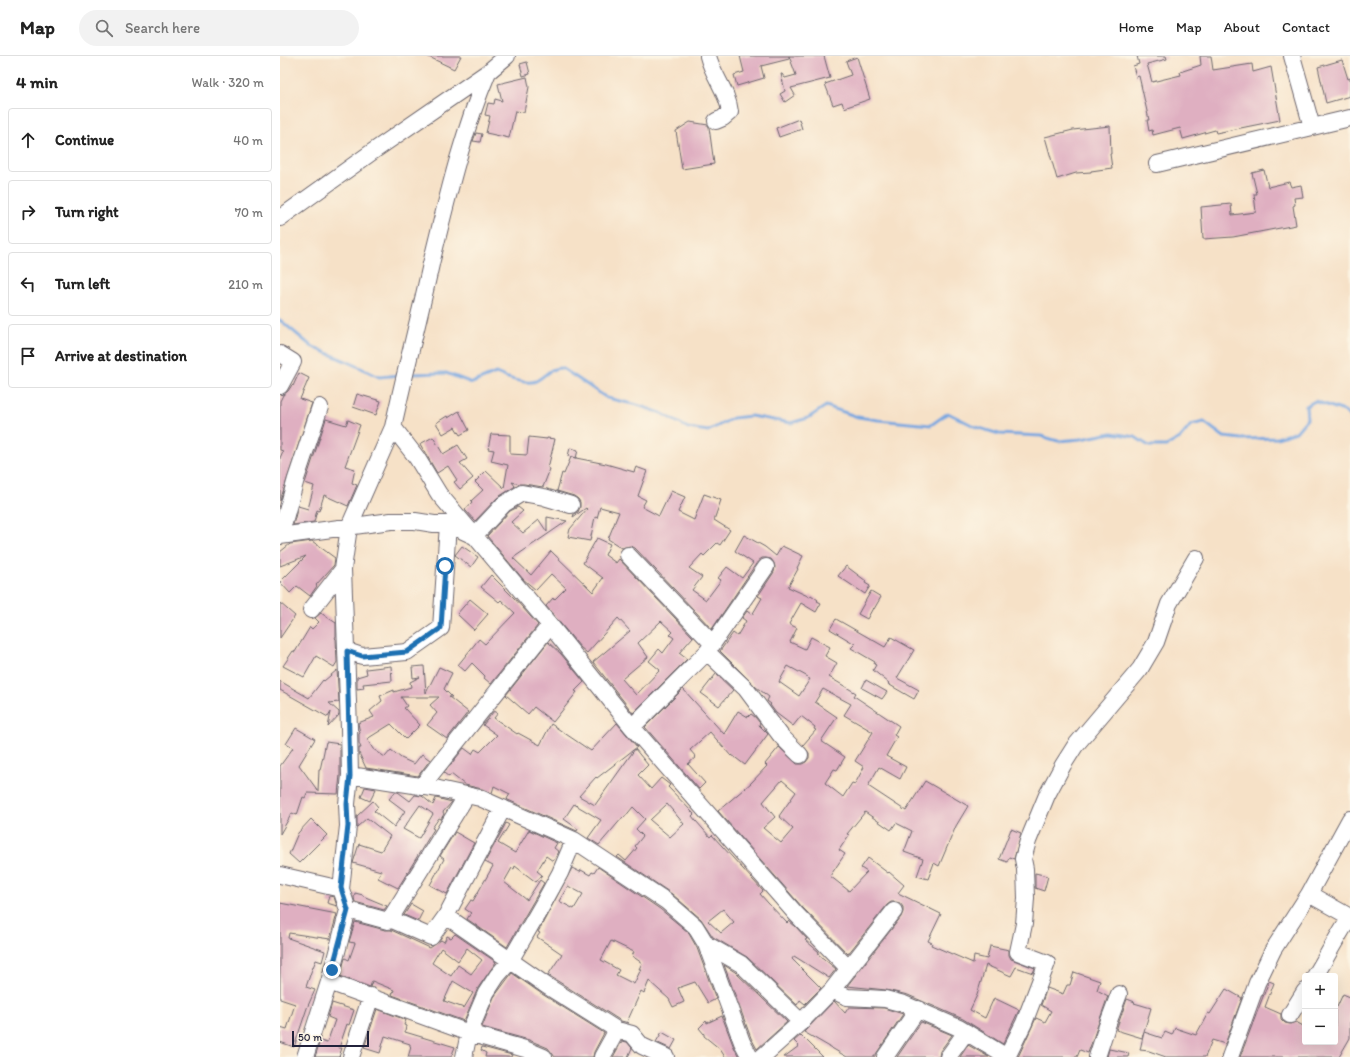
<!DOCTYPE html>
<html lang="en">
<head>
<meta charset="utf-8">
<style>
	body { margin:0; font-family:Itim,sans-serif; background:#f2f2f2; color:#222 }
	.controls { position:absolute; right:12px; bottom:12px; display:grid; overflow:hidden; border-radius:4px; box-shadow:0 4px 16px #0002 }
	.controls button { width:36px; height:36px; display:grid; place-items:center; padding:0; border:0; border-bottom:1px solid #e0e0e0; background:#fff; color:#222; font:20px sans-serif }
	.scale { position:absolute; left:12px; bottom:10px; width:77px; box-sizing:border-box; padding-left:4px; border:2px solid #22223b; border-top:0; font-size:11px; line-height:14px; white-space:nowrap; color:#22223b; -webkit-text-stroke:3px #fcf5e5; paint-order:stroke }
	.stop { position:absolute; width:12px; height:12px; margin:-9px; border:3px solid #1f6fb2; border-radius:50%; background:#fff }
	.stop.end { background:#1f6fb2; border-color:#fff; box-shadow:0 1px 4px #0008 }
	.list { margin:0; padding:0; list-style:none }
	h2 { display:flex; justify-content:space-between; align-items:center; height:52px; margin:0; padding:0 16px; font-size:17px }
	h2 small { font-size:13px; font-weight:400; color:#767676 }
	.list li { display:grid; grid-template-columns:26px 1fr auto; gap:12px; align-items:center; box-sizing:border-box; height:64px; margin:0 8px 8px; padding:0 8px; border:1px solid #e0e0e0; border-radius:4px }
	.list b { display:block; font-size:15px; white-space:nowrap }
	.list em { font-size:13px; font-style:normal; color:#767676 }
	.icon { flex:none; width:22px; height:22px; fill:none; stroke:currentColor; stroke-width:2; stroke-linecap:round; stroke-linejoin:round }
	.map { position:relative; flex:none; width:1070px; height:1001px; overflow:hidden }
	header { display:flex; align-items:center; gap:24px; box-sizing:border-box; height:56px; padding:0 20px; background:#fff; border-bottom:1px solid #e0e0e0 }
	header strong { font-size:19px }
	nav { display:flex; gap:22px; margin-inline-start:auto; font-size:14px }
	.search { width:280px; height:36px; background:#f2f2f2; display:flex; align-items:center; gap:10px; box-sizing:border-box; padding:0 14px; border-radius:22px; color:#767676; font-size:15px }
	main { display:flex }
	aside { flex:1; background:#fff }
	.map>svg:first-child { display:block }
</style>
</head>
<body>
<header>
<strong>Map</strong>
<div class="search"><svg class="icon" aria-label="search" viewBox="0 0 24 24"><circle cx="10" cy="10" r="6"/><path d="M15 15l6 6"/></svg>Search here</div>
<nav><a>Home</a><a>Map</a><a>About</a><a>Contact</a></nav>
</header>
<main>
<aside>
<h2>4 min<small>Walk · 320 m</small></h2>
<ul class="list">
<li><svg class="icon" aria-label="ahead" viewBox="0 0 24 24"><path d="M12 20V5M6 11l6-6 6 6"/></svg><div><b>Continue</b></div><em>40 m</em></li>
<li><svg class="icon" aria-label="right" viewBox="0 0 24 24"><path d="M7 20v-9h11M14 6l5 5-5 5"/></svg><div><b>Turn right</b></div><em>70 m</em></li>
<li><svg class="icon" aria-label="left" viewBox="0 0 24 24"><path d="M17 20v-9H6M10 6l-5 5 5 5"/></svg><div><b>Turn left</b></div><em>210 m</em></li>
<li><svg class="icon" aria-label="arrive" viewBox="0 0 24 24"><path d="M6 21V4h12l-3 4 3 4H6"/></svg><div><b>Arrive at destination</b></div></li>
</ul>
</aside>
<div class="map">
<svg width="1070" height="1001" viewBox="0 0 1070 1001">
	<rect width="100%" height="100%" fill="#fcf5e5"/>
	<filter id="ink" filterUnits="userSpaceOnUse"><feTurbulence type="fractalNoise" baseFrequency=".025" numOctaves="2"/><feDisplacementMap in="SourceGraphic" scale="8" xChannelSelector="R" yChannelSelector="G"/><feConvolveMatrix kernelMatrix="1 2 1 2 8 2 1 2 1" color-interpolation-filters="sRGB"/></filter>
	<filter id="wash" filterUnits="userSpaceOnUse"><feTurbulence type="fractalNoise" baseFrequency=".012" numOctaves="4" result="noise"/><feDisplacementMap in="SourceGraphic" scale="16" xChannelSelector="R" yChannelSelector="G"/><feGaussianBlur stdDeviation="0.9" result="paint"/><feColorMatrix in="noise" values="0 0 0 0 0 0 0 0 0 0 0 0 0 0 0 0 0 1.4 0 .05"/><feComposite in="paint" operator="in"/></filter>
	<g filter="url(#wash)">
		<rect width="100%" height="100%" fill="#f6e1c7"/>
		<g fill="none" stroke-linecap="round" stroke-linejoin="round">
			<path stroke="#77a6e0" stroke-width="3" d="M0,264L31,290L77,310L99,321L120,319
				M129,318L166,317L192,327L216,317C226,322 246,329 256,325C266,320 270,311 282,312L327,342L357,349L381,357L408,372L428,375L453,362L471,360L511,367L528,362L546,350L578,361L598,364L651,369L668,357L696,371L719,378L761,380L778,385L801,383L832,377L855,381L869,390H886L900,382L911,369L924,366L944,381L962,383L997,382L1016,376L1027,363L1026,350L1035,345L1064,355L1070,361"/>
		</g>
		<g id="blocks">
			<path fill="#dfafc1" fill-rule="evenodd" d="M147,0H181L174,13Z
				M460,0H509V3L481,10L484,22L457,30L454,19L464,16Z
				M509,0H544L550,22L511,32L515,39L505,46L500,38L505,35L501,18H502L505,22L516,19Z
				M857,0H886L887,3L867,8L872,26L901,19L900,16L921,9L920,0H931L933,14L972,8L973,16L991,11L1000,64L936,77L935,74L903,83L900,72L873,79L872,74L869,75L867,64H869L859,20L856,21L853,10L859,8Z
				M577,1L590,43L564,52L562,46L553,49L545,28L571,19L566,5Z
				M1062,4L1068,23L1070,22V40L1046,47L1038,11Z
				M247,6L250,18L243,20L240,8Z
				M247,21L249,31L244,56L235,55L229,82L206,77L210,60L205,59L208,47L214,48L215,43L222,45L218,28Z
				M519,63L522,73L499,81L496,72Z
				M410,66L428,69L429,71L434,108L402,113L396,75Z
				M830,70L831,98H830L832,112L811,115V116L796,117L777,123L765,81L793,74Z
				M196,77L202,78L200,86L193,85Z
				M984,114L988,131L1009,126L1011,131L1021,129L1023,141L1014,142L1015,149L1013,150L1016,169L953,181L923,183L921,151L951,148L952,159L976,156L974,138H977L972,117Z
				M19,317L29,322L20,343L32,347L0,445V402L3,395L0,394V345L3,339L8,335L12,329L13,330Z
				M77,338L101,345L96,359L73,351Z
				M179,355L189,374L180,379L175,371L163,378L156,367L167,360L168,362Z
				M46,363L66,369L68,364L80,369L65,410L75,413L72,427L77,429L68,450L44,439L39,455L37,454L34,466L13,469L18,450L28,453L34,430L25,427Z
				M211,378L230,379V398L247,399L249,381L267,383V382L275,383L268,412L270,413L263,431L244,428H240L232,426L235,430L234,431L217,442L195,465L185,454L192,446L191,445L203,434L195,426L206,415L224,432L228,409L211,405L214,394L208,393Z
				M153,381L163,398L178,389L187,403L180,407L193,422L180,433L174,426L177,424L168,410L157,417L140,388Z
				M290,392L298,394L296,402L288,400Z
				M291,401L326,408L354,416L356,411L367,415L358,440L366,444L362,451L379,460L391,435L405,441L398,456L414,464L424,438L441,444L434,464L450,474L440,489L437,487L424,500L422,498L409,512L422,521L412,534L426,544L441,524L438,522L447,511L462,522L473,507L455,495L464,479L485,491L496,500L502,490L523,500L517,512L518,513L508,531L530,541L531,539L538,544L537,545L541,547L536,556L521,547L509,568L517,572L510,586L525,593L531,581L550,591L545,600L557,607L549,621L576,637L574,640L619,670L614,679L617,681L606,700L626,711L620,723L599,711L588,730L626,755L645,725L688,750L676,770L659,810L654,807L648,823L637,820L643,803L624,796L632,775L616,767L611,774L585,756L567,778L569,779L559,794L565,798L550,820L569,835L587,816L581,812L588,802L608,817L609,816L624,829L618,837L661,858L648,885L652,887L651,889L693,907L694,900L707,903L710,890L729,894V899L731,903L755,912L753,917L736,911L731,920L706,909L697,939L690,954L705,962L714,942L739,954L723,988L683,963L628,939L606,934L567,930L621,861L623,856V851L620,847L616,846H611L607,849L568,898L523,852L438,755L471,727L487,710L485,708L499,691L517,708H522L526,706L529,702V697L523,689L536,674L534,673L535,671L521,660L513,670L496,657L490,649L491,648L487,645L489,641L476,631L440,595L453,577L457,580L466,565L462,562L467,555L472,559L482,542L478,540L494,516L495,511L494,507L491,503L486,502H482L478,505L432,573L355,492L350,490L342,492L328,483L339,456L320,451L317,462L315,461L310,485L288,481L290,473L307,453L306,452L293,461L294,458L298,456L300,451V446L298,443L294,440L277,435L282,417L284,418ZM508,610L528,621L527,622L530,623L519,640L499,626ZM543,633L571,648L564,659L593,676L575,705L584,711L575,728L572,727L563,741L545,727L554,713L557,714L565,701L541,685L557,661L535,646ZM502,724L516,736L499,760L513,773L501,787L483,772L495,761L483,746Z
				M238,451L243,455L231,466L243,477L259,464L267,476V461L287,465L233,502L251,519L271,495L313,536L323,522L303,507L317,482L330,488L325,499L336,507L339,503L413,581L399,597L407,603L353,657L313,606L350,575L338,562L307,597L300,591L266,550L273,542L274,544L286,532L271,518L256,534L243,523L207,480L230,455ZM381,565L393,576L390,579L394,582L383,597L379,593L369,605L380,614L356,639L342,623L368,601L358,587Z
				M32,485L55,502L54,509L36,529L37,530L30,540L17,530L10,537L0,526L26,500L0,510V496L10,488Z
				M182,490L198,501L191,511L175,499Z
				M566,510L586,525L585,527L590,530L585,538L558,520Z
				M211,519L235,543L258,569L211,628L204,622L205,620L192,607L185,615L178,609L199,583L205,588L235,557L221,544L219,546L201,531Z
				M591,535L601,541L594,553L593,552L587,563L578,558Z
				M190,543L208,558L194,574L177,558Z
				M0,547L15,560L0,582Z
				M41,557L56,567V580L55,582L56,583L57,606L54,611L36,600L24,621L3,610L13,595L15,596L30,571L32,573L39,566L35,562Z
				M556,563L605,591L611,581L634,594L617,622L639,634L634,643L608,628L609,627L593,614L596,609L594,608L595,606L571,592L575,588L550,573Z
				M268,586L281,598L304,626L295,635L297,636L273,666L254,651L248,658L226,639Z
				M111,610L112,625L83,628L84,632L77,633V621L87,618L86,613Z
				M144,610L146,637L159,611L172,617L164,633L172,641H169L188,656L167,683L147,669L157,657L150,649L159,641H121L127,650L124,652L140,669L126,683L111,668L87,683L93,693L105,701L111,694L121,702L134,708L142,698L150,704L138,720L86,712L79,697V692H81L79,687V678L80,677L78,667L94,661L90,655L102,645L100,640L114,634V636L131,631L130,626L140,621L133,622L132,611Z
				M57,614L59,646L49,647L59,656V659L48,671L51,656L48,661L0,634V625L29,642L43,624L44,625Z
				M436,618L453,634L439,650L421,637Z
				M586,624L607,636L602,643L582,632Z
				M403,633L444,678L458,655L468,661L471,658L475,661L480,667L479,669L488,678L465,709L452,699L451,700L430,676L410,694L416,701L408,708L425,727L419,733L365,671Z
				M214,655L218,657L214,662L237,678L238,677L260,689L271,668L311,695L337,667L357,691L317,722L316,721L299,740L315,749L355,693L368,709L358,719L371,733L381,722L390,729L388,731L414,758L412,760L416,765L430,781L432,779L483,835L480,838L488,847L507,867L509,865L516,871L527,883L525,884L539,896L538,898L556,913L549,922L514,900L512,903L541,932L525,948L520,944L517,949L467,901L433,881L421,863L392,838L337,801L339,799L346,805L357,792L355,790L363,780L356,773L365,763L353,751L344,762L343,761L319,789L308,782L321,764L294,748L284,763L298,773L297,775L228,744L227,743L230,738L214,730L212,737L202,733L185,729L171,718L169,721L164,717L184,692L192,698L195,693L200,696L217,679L203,669ZM387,748L404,768L390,781L370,764ZM443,853L454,866L441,877L428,865Z
				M16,672L35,683L19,709L38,735L39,714H40L46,686L60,688V719L58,738L27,737L25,742L23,741L17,759L12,757L0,778V710L13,692L6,688Z
				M85,731L96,733L90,745L81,741Z
				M115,736H118L130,745L135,739L142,740L153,749L156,742L172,746L163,756L164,758L161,763L159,762L152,772L154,773L118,832L98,822L101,815L73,807L79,788L101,795L110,780L87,762L77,771V760L93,745L98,751L94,755L114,771L125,755L109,743ZM140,749L153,758L139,782L123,773Z
				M31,763L47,779L19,807L9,798L18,777Z
				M226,767L229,769L218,787L235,797L249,774L277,787L274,792L279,796L273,805L266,800L257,815L262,819L256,826L235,810L234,813L232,812L224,826L247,844L260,824L264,827L227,891L187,863L191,857L185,853L191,844L193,845L213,810L205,806Z
				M731,773L741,777L734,803L729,801L727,806L719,803Z
				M175,776L194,787L167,838L150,829L164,803L160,800Z
				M318,811L380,853L408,876L417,892L436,943L428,947L415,926L398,932L404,946L393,951L389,943L369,925L364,937L361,935L347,966L349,967L341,965L268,919L282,898L257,881L260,877L258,876L292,812L300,816L301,814L310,819L312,816L314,817ZM288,830L303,838L294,853L279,845ZM331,885L354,896L352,900L362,907L359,913H361L354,928L336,919L339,914L321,904Z
				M755,817L768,820L764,835L755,832Z
				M75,837L83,839V840L107,850L104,854L75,846L74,842Z
				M49,840L54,841L57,850L47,847Z
				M0,847L57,858L50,883L9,877L8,882L45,895L42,906L36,904L31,916L26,931L35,934L27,952L14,991L0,986V971L7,973L15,948L0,943Z
				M131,848L143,855L138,865L124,859Z
				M75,866L105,874H111L150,892L161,884L164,886L167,880L171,882L175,878L216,906L198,932L184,965L112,939L114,934L92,925L90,931L60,920L65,902L69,904L75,887L69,886ZM161,892L178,905L187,892L202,904L191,918L178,909L171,920L152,907ZM173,925L193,937L184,952L164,945Z
				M444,909L455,916L507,966L477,993L471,982Z
				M794,916L820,925L817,934L828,940L808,997L800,994L797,1001H738L756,962L765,966L771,955L761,949L767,932L783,938L787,929H790Z
				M232,917L262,938L324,977L314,996L313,1001H275L268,992L249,984L202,971L214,941Z
				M989,925L994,927L985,951L1001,958V963L1005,967L1010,968L1016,966L1025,971V986H1055V950L1057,951L1063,938L1070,941V982L1059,1001H960Z
				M946,933L962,942L945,988L932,984L925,1001H886L869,995L860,994L864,976L882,982L885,976L892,979L895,972L916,979L928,957L930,958Z
				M847,943L855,946L854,947L871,952L862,982L836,974Z
				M554,945L565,957L569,951L604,952L623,958L594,1001H567L524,976Z
				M52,947L74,954L69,969L67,968L59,992H62L59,1001H35L40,985L47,987L55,964L48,961Z
				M97,953L126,964L124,969L126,970L125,976L175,991L171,1001H128L131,991L130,990V988L105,980L100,997L84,992Z
				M442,960L453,989L459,1001H445L440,993L424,980V978L419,972L426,965L427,967Z
				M641,966L672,979L660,995L659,1001H617Z
				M382,976L396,984L391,993L376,986Z
				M521,979L543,1001H504L519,990L514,985Z
				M342,985L347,986L352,992L348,1001H333Z
				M688,989L709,1001H680Z
				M202,991L232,999L231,1001H205L206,997L201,994Z
				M829,993L849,997L848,1001H827Z"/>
		</g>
	</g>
	<g filter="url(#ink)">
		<use href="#blocks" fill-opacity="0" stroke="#6c656c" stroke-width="1"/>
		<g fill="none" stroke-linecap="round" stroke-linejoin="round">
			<g stroke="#6c656c" stroke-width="18">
				<path id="minor" d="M428,0C433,20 448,36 450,56L443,62L436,65
					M1012,0L1032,71
					M877,108L1070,62
					M0,162L92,96L208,16L227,0
					M0,298L13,306L0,330
					M113,371C125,316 139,263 151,208C167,143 182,78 208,16
					M0,480L111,465H135L154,468H168L194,480L224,448L242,437L264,441L291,449
					M0,480L16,423L40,351
					M348,499L433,588
					M31,554L63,513
					M67,595L82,600L127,596L161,572L168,468
					M427,596L466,633L501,680L520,699
					M352,671L427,596L486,511
					M70,719L159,733L200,742L294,784L386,845L415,870L426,888L462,986L470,1001
					M141,731L270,569
					M0,819L61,833
					M1029,838L1070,861
					M68,854L108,865L110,863L151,881L166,860L223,752
					M166,860L267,930L337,974L352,978L362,990L386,1001
					M110,863L187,739
					M426,888L461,908L521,966
					M1035,920C1047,901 1057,880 1070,861
					M49,926L189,977L245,993L264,1001
					M552,934L567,941L605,943L624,948L679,972L727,1001
					M1010,959L1025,935
					M25,1001L49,926L68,854L61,833L68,770L67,748L70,719L69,672L63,513L69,471L113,371L137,402L159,438L270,569L352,671L516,858L569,913
					M71,1001L91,940
					M184,1001L189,977L206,937L217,920L230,905L263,848L280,817L294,784
					M322,1001L337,974
					M482,1001L521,966L552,934L614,855
					M605,1001L638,953
					M668,1001L686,976
					M727,1001L744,967L767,907L738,896L744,868L746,842L745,813L743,803L748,785L767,739L783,709L795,690L860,613L876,586L889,548L916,502
					M817,1001L827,970L839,938
					M950,1001L977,927L993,894L1029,838L1070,763"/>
			</g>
			<use href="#minor" stroke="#fff" stroke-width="16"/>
		</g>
	</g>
	<g fill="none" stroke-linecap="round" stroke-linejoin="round" filter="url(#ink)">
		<path stroke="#1f6fb2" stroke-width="5" d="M52,914L68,854L61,832L68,770L67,748L70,720L67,595L82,600L127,596L161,572L165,510"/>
	</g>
</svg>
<div class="controls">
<button>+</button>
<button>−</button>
</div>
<div class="scale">50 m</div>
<div class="stop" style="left:165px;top:510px"></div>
<div class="stop end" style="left:52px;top:914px"></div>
</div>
</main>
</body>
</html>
